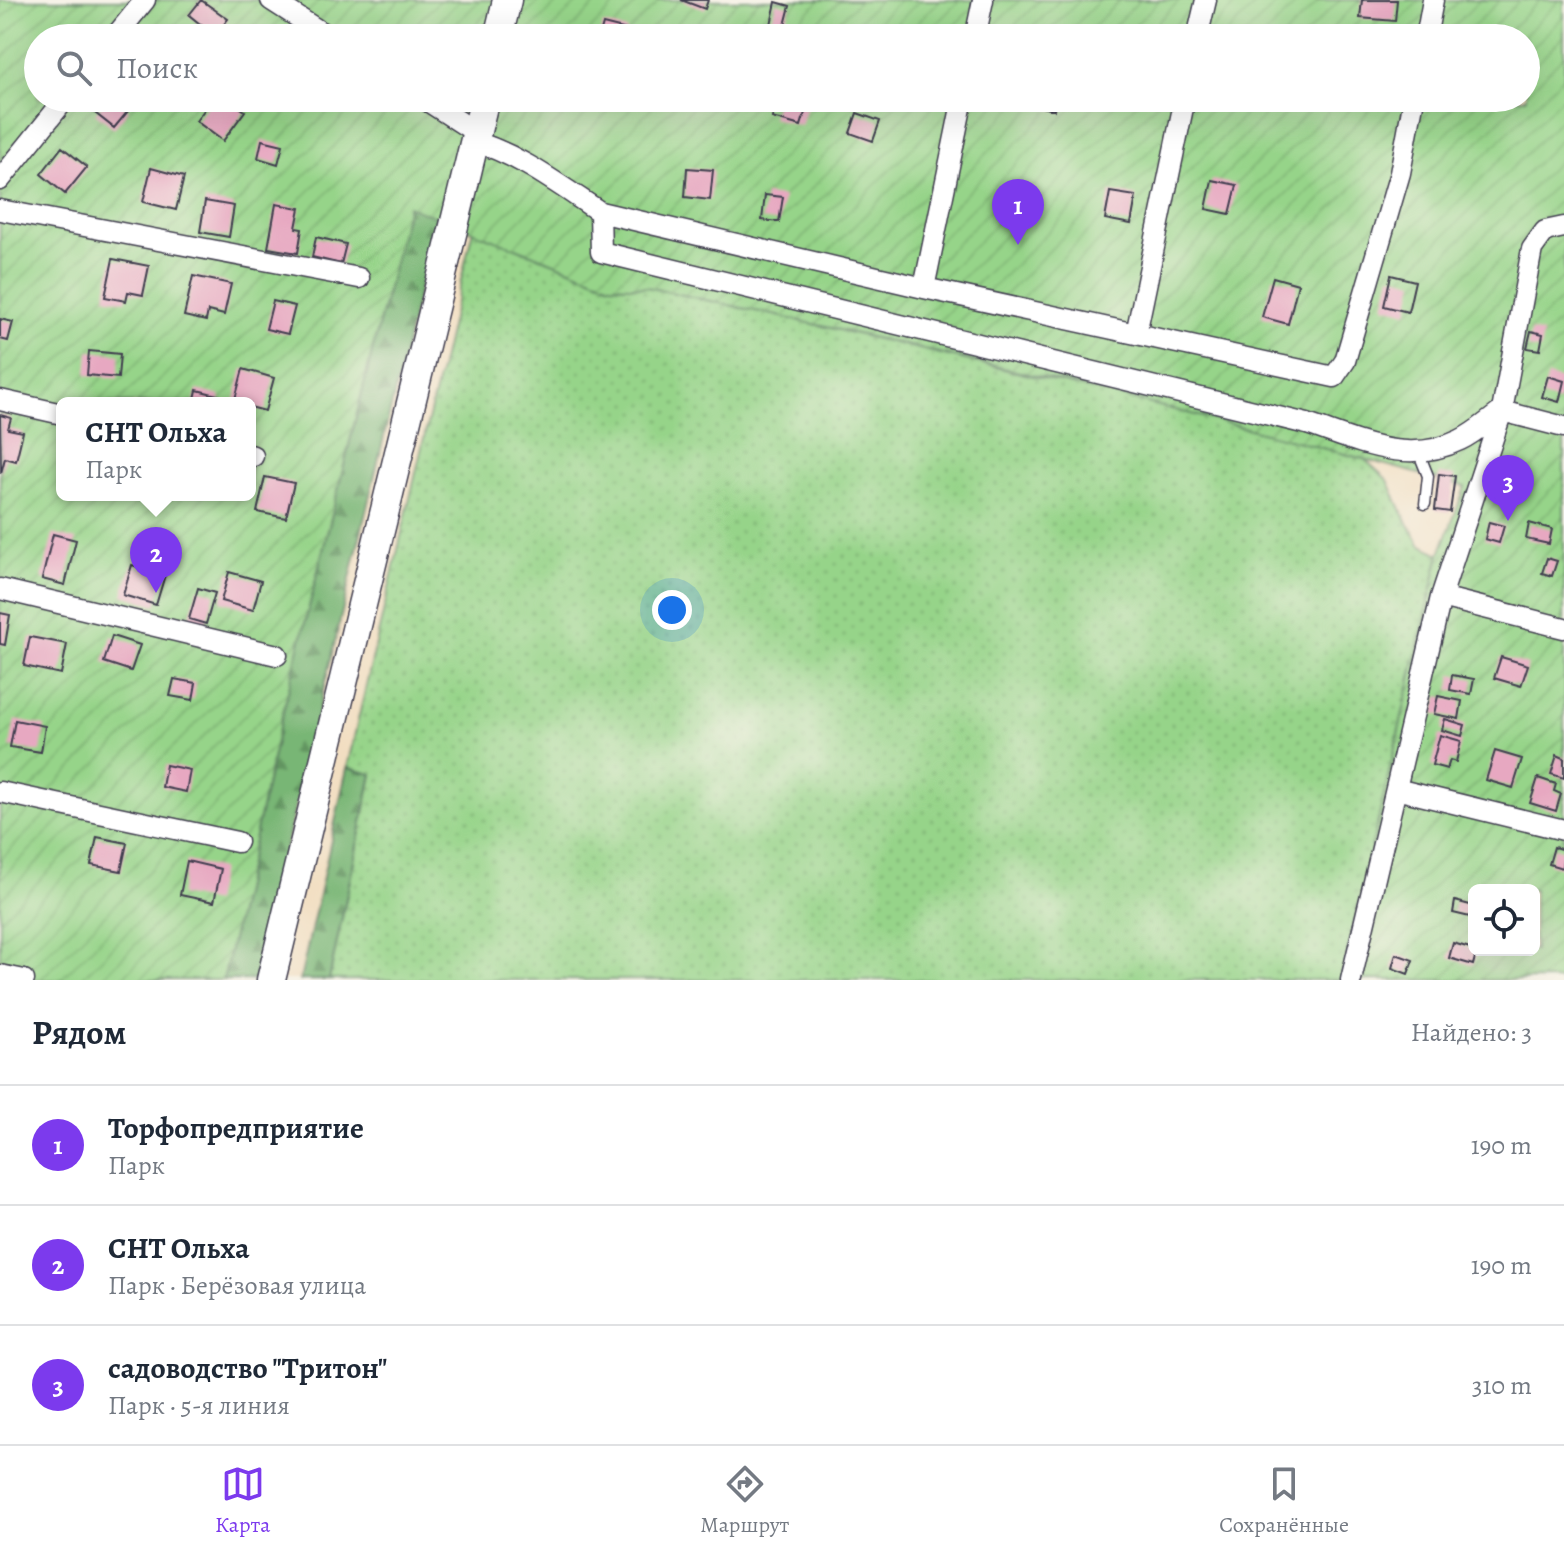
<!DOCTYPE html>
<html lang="ru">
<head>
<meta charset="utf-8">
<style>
	body { margin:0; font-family:Alegreya,serif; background:#f6f6f7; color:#1f2937 }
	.controls { position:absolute; right:24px; bottom:24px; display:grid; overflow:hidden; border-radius:12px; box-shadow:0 8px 32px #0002 }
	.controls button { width:72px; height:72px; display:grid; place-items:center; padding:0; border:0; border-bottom:2px solid #e0e1e3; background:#fff; color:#1f2937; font:40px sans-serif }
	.you { position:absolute; left:672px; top:610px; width:28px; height:28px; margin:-20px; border:6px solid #fff; border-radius:50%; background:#1a73e8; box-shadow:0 0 0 12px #1a73e833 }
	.badge { display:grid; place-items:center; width:52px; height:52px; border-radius:50%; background:#7c3aed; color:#fff; font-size:26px; font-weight:700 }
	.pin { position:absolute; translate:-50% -66px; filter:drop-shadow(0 2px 4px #0008) }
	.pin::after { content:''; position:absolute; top:42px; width:28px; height:24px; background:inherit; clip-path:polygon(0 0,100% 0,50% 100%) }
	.popup { position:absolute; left:56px; top:397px; width:200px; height:104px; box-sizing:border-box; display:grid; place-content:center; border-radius:12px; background:#fff; filter:drop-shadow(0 2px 6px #0005); font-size:26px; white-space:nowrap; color:#747a83 }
	.popup b { font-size:30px; color:#1f2937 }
	.popup::after { content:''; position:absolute; left:50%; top:100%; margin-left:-16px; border:16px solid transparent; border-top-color:#fff }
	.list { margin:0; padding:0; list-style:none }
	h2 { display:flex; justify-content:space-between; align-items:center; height:104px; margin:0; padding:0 32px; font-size:34px }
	h2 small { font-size:26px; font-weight:400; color:#747a83 }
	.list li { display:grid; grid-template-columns:52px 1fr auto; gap:24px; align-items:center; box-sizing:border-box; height:120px; padding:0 32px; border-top:2px solid #e0e1e3 }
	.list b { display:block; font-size:30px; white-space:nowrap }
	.list p { margin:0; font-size:26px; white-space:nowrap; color:#747a83 }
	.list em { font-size:26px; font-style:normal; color:#747a83 }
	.icon { flex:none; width:44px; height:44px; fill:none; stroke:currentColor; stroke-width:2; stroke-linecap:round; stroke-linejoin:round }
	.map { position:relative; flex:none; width:1564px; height:980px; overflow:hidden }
	.search { position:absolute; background:#fff; box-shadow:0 8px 32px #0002; left:24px; right:24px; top:24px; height:88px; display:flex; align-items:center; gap:20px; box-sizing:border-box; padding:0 28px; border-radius:44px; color:#747a83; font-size:30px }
	.sheet { height:464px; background:#fff }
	nav { display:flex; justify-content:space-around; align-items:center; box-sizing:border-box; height:112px; border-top:2px solid #e0e1e3; background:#fff; font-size:22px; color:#747a83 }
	nav a { display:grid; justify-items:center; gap:4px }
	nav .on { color:#7c3aed }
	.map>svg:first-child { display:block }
</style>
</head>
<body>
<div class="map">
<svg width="1564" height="980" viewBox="0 0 1564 980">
	<defs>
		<pattern id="grass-dots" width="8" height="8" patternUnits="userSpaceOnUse" patternTransform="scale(2)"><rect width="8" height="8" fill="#96d489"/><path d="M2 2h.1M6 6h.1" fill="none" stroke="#81b677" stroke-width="1.8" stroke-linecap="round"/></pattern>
		<pattern id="forest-firs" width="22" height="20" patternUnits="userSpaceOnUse" patternTransform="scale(2)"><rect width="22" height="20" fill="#78b675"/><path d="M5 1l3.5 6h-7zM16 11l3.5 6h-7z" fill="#629461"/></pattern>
		<pattern id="garden-furrows" width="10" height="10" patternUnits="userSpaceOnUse" patternTransform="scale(2)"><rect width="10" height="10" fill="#96d489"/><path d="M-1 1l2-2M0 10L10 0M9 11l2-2" fill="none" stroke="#81b677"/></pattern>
	</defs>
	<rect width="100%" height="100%" fill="#f7f3e8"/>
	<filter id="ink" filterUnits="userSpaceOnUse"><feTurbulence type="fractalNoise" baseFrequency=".0125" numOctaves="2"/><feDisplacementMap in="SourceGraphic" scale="16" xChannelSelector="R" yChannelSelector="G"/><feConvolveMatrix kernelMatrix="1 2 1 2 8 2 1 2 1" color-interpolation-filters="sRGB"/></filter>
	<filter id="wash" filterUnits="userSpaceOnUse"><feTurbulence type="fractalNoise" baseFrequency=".006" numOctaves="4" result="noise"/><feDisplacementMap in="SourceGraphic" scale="32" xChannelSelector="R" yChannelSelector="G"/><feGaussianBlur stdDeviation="1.8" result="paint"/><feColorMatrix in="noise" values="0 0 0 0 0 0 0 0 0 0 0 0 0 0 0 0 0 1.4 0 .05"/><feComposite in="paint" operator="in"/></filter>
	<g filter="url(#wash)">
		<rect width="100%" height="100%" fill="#f2dec1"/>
		<path fill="url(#grass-dots)" stroke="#5c7b62" stroke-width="2" d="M477,212L611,285L647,287L797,320L1223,421L1364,459L1388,480L1404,516L1420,544L1440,554L1341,980H329L372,775L347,767Z"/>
		<path fill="url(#forest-firs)" stroke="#4d6c58" stroke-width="2" d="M435,98H465L254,980H223L278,732Z
			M347,768L372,774L329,980H300Z"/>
		<path fill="url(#garden-furrows)" stroke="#5c7b62" stroke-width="2" fill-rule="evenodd" d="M0,0H1564V980H1341L1440,554L1465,487C1195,411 921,347 647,287L611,285L408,206L278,732L223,980H0ZM38,38H1526V98H38ZM62,403H250V495H62ZM1474,890H1534V950H1474Z"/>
		<g id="blocks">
			<path fill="#e7a8c1" d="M201,0L228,19L215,36L189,15Z
				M681,0H708L705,9Z
				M1362,0H1397L1395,21L1360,18Z
				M776,2L790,6L783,33L770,29Z
				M603,24L627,30L625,38H599Z
				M108,98H114L129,110L114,128L95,113Z
				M213,98H227L245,111L223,141L196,121Z
				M777,98L809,99L801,126L772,118Z
				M912,98H929L927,104L911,101Z
				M1026,98H1057L1054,110L1025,103Z
				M857,113L880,121L873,141L850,133Z
				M262,140L283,145L278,164L258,158Z
				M62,147L87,167L65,194L41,174Z
				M151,168L184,177L176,210L143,202Z
				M687,168L713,170L710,200L685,197Z
				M1212,180L1237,185L1230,214L1206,209Z
				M1110,192L1136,196L1131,224L1105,219Z
				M765,195L783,197L779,222L762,220Z
				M205,201L234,206L229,237L200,232Z
				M276,204L300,208L296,228L302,229L298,253L268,248Z
				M316,237L346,244L341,264L312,257Z
				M113,259L149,266L143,295L128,292L126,301L105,297Z
				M1391,275L1415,281L1408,312L1384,306Z
				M193,276L231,284L224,315L208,311L206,321L184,316Z
				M1273,277L1298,284L1288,324L1262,317Z
				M273,301L295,306L288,334L266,329Z
				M0,319L13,322L8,341L0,339Z
				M1531,331L1543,334L1540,350L1527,348Z
				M89,351L120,354L118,378L87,375Z
				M243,369L274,378L265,411L250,407V403H234Z
				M1548,376L1564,381L1559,402L1542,397Z
				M197,390L221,396L219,403H194Z
				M0,415L11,418L8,429L23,432L16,461L5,458L1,473Z
				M1439,474L1455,476L1450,512L1435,510Z
				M265,477L294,483L286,518L257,512Z
				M1489,522L1504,526L1499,543L1485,539Z
				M1529,523L1552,529L1549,544L1526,539Z
				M53,534L76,540L65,585L42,579Z
				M1547,558L1557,561L1552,576L1542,573Z
				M132,565L165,575L156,605L123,595Z
				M229,572L261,581L253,610L221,601Z
				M198,588L215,593L206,624L189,619Z
				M0,613L10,615L5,645L0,644Z
				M112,636L140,645L131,671L104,662Z
				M30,637L67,644L61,674L24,666Z
				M1501,657L1528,665L1521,686L1494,678Z
				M1452,675L1474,679L1471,694L1450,690Z
				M174,679L196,683L193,700L170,696Z
				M1438,696L1462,701L1459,719L1434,714Z
				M1445,719L1465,725L1462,736L1442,730Z
				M15,720L45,726L41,752L10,747Z
				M1440,735L1461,741L1456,762L1450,760L1447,769L1432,765Z
				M1495,751L1522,759L1513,788L1486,780Z
				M1557,755L1564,758V778L1551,774Z
				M166,765L190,770L186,792L162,787Z
				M1538,778L1556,784L1554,791L1561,794L1556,811L1530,803Z
				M97,837L127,843L121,871L91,865Z
				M1554,847L1564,850L1562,868L1549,864Z
				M187,861L221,869L214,902L180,895Z
				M1455,901L1474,906V918L1453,913Z
				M1453,943L1477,950L1473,965L1449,958Z
				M1396,954L1413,960L1408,974L1392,968Z"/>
		</g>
	</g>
	<g filter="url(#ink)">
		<use href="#blocks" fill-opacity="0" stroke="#413e4f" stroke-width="2"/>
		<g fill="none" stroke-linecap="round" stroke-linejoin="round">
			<g stroke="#413e4f" stroke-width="13">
				<path id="service" d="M1418,451L1428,476L1425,504"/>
			</g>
			<g stroke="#413e4f" stroke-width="23">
				<path id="minor" d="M271,0L330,38
					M114,38L145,0
					M975,38L983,0
					M1197,38L1206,0
					M1426,38L1433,0
					M423,98L477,133
					M473,141C520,155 559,185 600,212L601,252L1307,424C1358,441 1407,466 1460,440C1475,433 1488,421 1502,411L1564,427
					M0,180L66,98
					M0,210L359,278
					M600,212L924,288L1334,377L1345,361L1400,173L1414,98
					M924,288L963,98
					M1136,334L1185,98
					M0,400L62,414
					M250,455L253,456
					M0,589L277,655
					M1441,597L1564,628
					M1396,789L1564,830
					M0,792L237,842
					M0,975L24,980
					M1351,980L1441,597L1502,411L1532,249L1545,231L1564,227"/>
			</g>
			<g stroke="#413e4f" stroke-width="31">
				<path id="secondary" d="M498,38L507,0
					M271,980L485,98"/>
			</g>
			<use href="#service" stroke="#fff" stroke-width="10"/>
			<use href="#minor" stroke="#fff" stroke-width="20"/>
			<use href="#secondary" stroke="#fff" stroke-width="28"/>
		</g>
	</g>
</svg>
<div class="controls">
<button><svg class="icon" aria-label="locate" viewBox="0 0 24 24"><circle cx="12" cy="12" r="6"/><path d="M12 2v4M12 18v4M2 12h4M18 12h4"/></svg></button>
</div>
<div class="you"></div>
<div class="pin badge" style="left:1018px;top:245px">1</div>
<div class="pin badge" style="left:156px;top:593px">2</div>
<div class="popup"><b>СНТ Ольха</b>Парк</div>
<div class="pin badge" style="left:1508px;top:521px">3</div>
<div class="search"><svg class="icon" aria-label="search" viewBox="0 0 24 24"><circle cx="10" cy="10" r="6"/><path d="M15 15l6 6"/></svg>Поиск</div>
</div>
<section class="sheet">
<h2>Рядом<small>Найдено: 3</small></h2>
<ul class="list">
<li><span class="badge">1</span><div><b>Торфопредприятие</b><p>Парк</p></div><em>190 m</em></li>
<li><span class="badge">2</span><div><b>СНТ Ольха</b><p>Парк · Берёзовая улица</p></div><em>190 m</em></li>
<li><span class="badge">3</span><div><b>садоводство &quot;Тритон&quot;</b><p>Парк · 5-я линия</p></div><em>310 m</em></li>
</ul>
</section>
<nav>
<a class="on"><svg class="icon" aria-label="map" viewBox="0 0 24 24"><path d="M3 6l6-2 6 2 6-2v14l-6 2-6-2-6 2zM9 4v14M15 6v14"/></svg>Карта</a>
<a><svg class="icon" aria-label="directions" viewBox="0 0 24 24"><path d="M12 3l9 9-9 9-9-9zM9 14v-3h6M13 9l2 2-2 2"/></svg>Маршрут</a>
<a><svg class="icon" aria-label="saved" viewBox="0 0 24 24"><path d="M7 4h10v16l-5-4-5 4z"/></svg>Сохранённые</a>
</nav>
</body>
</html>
